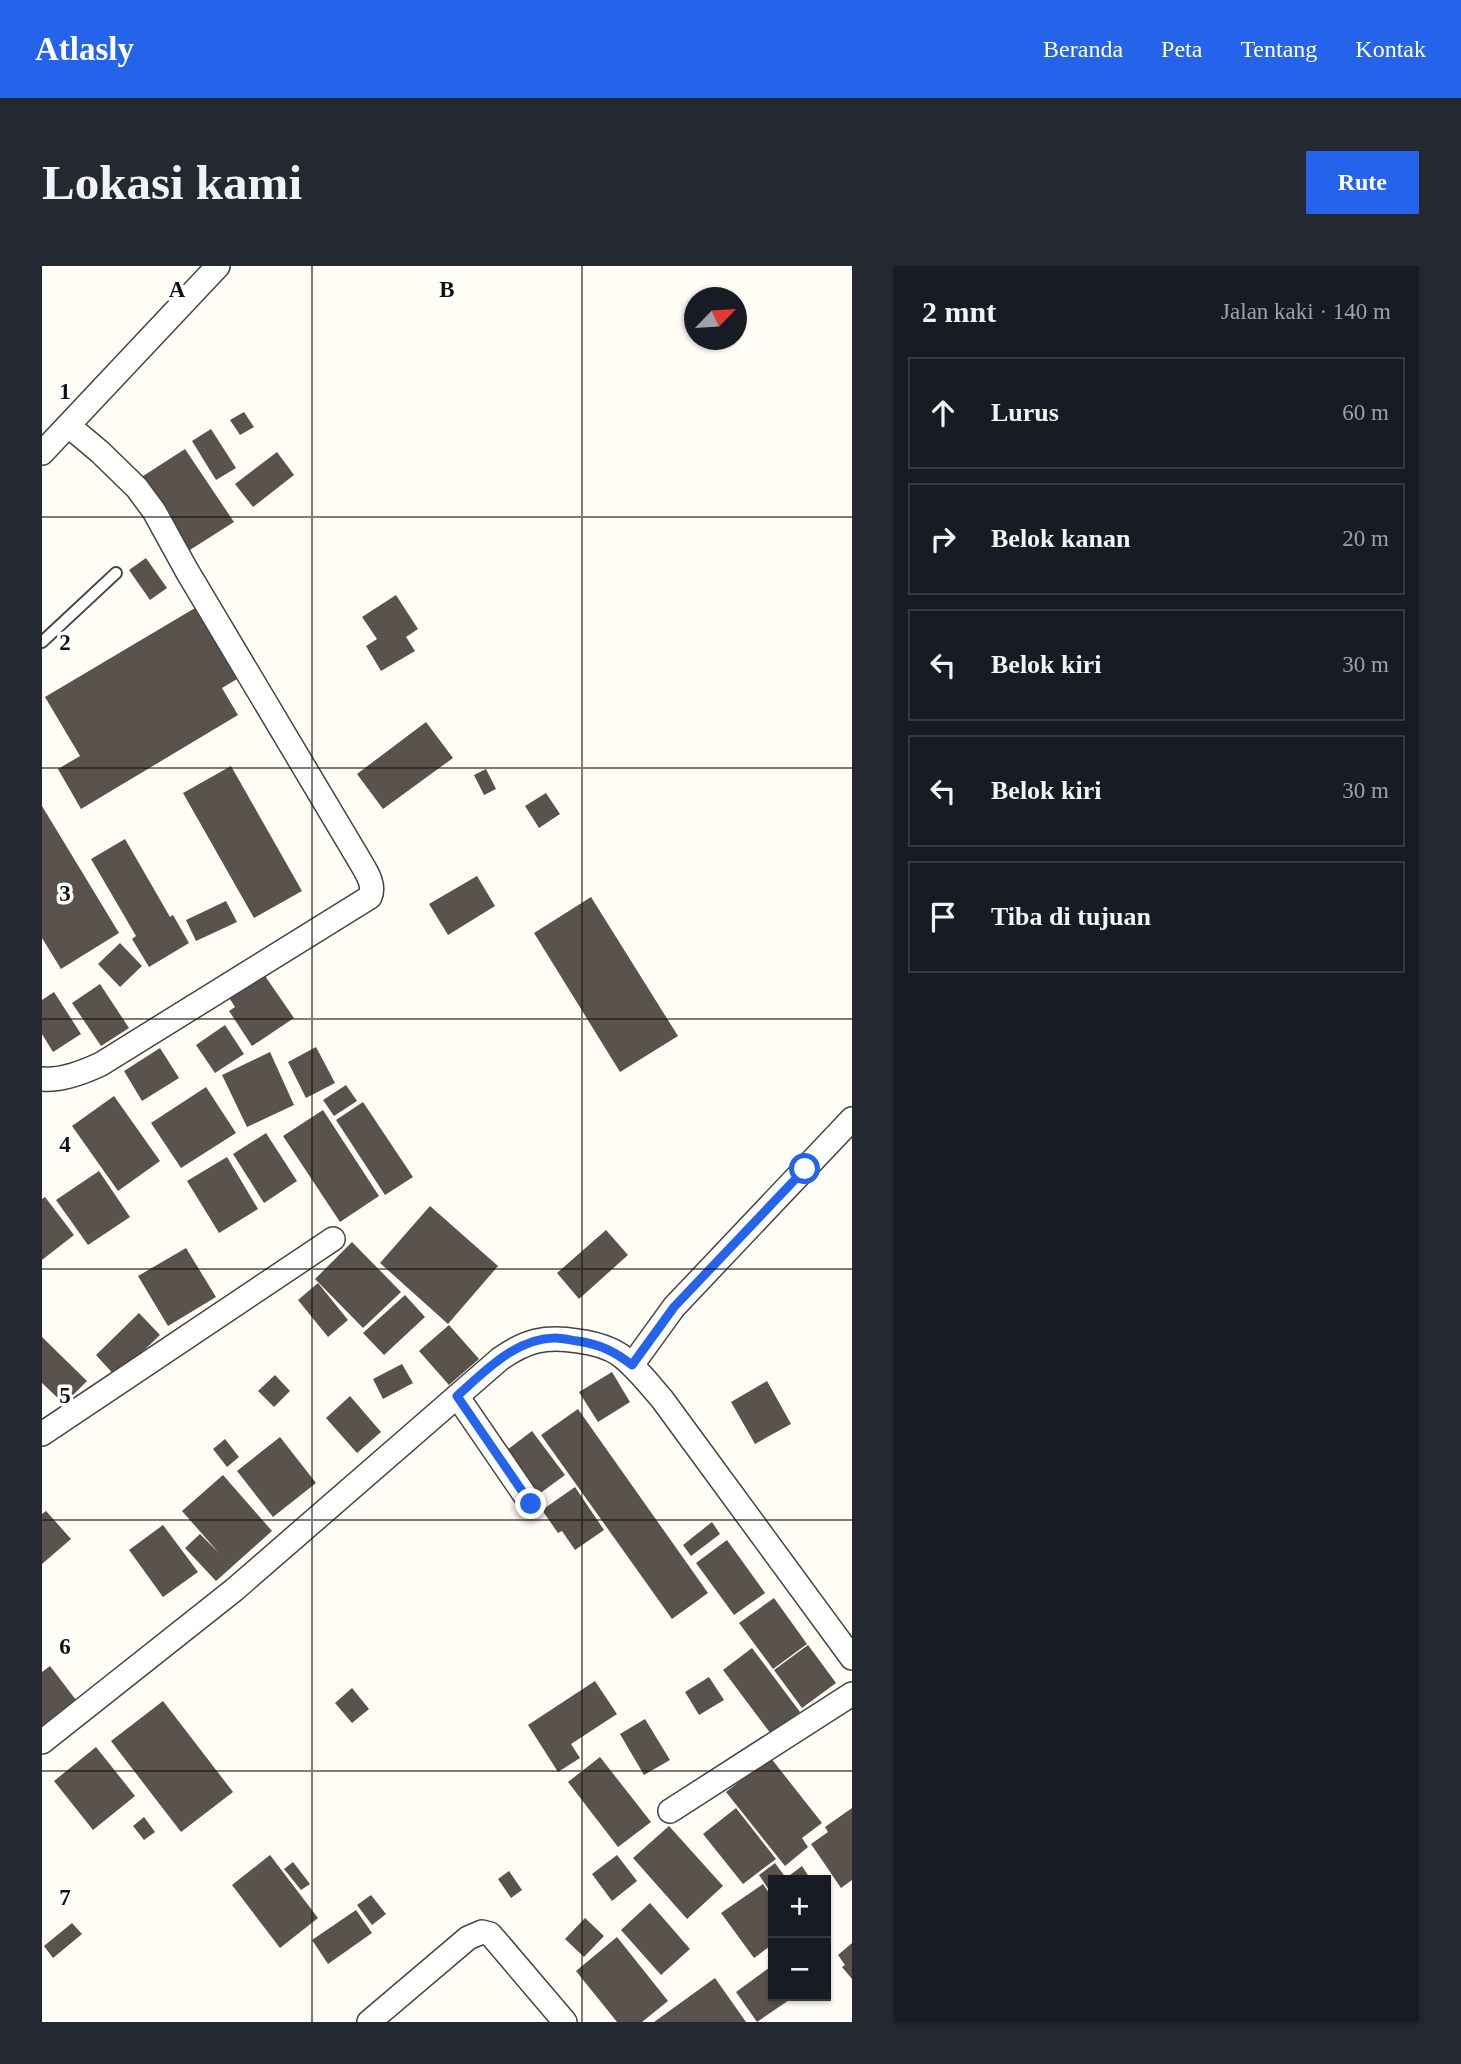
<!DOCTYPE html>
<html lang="id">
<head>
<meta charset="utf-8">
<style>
	body { margin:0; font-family:Georgia,serif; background:#242831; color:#f1f3f6 }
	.controls { position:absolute; right:21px; bottom:21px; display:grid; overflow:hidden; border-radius:0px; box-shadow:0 2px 5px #0004 }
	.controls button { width:63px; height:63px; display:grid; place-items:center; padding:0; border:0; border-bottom:2px solid #363941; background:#171b24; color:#f1f3f6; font:35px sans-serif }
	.compass { position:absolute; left:642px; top:21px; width:63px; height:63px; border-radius:50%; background:#171b24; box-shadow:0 2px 5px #0004; rotate:65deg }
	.stop { position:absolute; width:21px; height:21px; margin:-16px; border:5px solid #2563eb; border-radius:50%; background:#fff }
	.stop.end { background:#2563eb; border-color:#fff; box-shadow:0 2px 7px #0008 }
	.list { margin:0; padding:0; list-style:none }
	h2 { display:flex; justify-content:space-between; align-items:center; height:91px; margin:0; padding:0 28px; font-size:30px }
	h2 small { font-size:23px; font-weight:400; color:#9ea1a6 }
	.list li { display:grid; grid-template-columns:46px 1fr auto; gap:21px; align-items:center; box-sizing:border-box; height:112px; margin:0 14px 14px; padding:0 14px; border:2px solid #363941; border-radius:0px }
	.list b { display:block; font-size:26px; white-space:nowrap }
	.list em { font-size:23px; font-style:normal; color:#9ea1a6 }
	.icon { flex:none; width:38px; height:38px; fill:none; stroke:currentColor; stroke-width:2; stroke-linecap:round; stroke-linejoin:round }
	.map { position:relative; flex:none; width:810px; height:1756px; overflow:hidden; border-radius:0px }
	header { display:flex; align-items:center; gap:42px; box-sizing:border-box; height:98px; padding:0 35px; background:#2563eb; color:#fff }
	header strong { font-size:33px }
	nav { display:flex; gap:38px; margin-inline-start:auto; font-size:24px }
	.intro { display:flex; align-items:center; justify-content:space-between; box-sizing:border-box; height:168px; padding:0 42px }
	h1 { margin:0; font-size:49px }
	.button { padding:18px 32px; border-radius:0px; background:#2563eb; color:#fff; font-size:24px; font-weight:700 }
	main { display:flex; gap:42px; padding:0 42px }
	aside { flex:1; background:#171b24; border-radius:0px; box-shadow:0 2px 5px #0004 }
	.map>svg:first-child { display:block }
</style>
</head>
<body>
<header>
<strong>Atlasly</strong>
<nav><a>Beranda</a><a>Peta</a><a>Tentang</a><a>Kontak</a></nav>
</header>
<div class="intro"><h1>Lokasi kami</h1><a class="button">Rute</a></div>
<main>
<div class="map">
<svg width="810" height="1756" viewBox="0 0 810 1756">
	<rect width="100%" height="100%" fill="#fffdf5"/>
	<path fill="#5a524d" d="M202,146L212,161L198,169L188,154Z
		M169,163L194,202L174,214L150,175Z
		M143,183L192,256L140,289L98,212Z
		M235,186L252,209L211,241L193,218Z
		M104,292L125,322L108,334L87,304Z
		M354,329L376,363L364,371L373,385L339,405L324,380L335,373L320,351Z
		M153,342L195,413L180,422L196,449L39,543L16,503L38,490L3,431Z
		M384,456L411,492L341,543L315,508Z
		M189,500L260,625L212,652L141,527Z
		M444,503L454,523L442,529L432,509Z
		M504,527L518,548L497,562L483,540Z
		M0,540L77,667L19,703L0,672Z
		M83,573L128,651L131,649L147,677L107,701L90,673L94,670L49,593Z
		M435,610L453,640L406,669L387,638Z
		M549,631L636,770L578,806L492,667Z
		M184,635L195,656L154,675L144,654Z
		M78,677L100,700L78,721L56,698Z
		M221,707L252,752L210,780L187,745L193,741L186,730Z
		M58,718L87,762L59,780L30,737Z
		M12,726L39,768L11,786L0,768V734Z
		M183,759L202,788L173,807L154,779Z
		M274,781L293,817L264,832L246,796Z
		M118,782L137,812L100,835L82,805Z
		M228,786L252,839L205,861L180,809Z
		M304,819L315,835L292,850L281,834Z
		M164,821L194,867L139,902L109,857Z
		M72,830L118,895L76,925L30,860Z
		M321,836L371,911L343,929L294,854Z
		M281,844L337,930L298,956L241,870Z
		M224,867L255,915L222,937L191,888Z
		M185,891L216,943L177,967L145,915Z
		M57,905L88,951L46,979L14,934Z
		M3,931L32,969L0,994V933Z
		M388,940L456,1000L406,1058L338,997Z
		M564,964L586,989L537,1033L515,1007Z
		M310,976L359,1026L321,1062L273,1013Z
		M144,982L174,1031L126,1060L96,1010Z
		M276,1017L306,1054L286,1071L256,1034Z
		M363,1029L383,1051L342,1089L321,1067Z
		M97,1047L118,1069L74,1111L54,1089Z
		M407,1059L437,1093L407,1119L377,1085Z
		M0,1071L45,1115L22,1138L0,1117Z
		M360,1098L371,1117L341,1133L331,1113Z
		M570,1106L588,1136L556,1156L537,1126Z
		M233,1109L248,1125L232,1141L216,1125Z
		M725,1115L749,1158L713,1178L689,1136Z
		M308,1130L339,1166L315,1187L284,1152Z
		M536,1143L666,1327L630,1353L499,1169Z
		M490,1165L523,1209L493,1231L461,1187Z
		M238,1171L274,1217L231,1251L195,1205Z
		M183,1173L197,1191L185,1201L171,1183Z
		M181,1209L230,1265L174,1315L143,1282L158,1268L177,1287L140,1245Z
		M533,1221L562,1264L533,1284L520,1265L516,1267L500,1244Z
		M4,1245L29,1273L0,1298V1248Z
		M670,1256L678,1268L649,1290L641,1279Z
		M121,1259L156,1306L121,1331L87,1284Z
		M685,1274L723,1327L692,1349L654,1297Z
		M732,1332L765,1378L731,1403L697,1357Z
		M766,1379L794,1417L760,1442L732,1404Z
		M710,1382L758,1446L729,1468L681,1404Z
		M8,1400L34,1434L0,1460V1406Z
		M667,1411L682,1434L657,1449L643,1426Z
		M553,1415L575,1448L529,1478L538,1492L516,1506L486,1459Z
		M310,1422L327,1443L310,1457L293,1437Z
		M121,1435L191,1526L139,1566L69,1475Z
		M603,1453L628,1494L602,1509L578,1468Z
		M54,1481L93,1530L51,1564L12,1515Z
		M558,1491L609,1556L576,1581L526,1516Z
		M728,1491L780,1557L760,1572L766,1581L743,1600L684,1526Z
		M694,1542L734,1593L701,1618L661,1568Z
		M810,1542V1614L799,1622L769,1578L786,1566L783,1561Z
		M102,1551L113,1566L102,1574L91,1560Z
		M627,1560L681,1620L645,1653L591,1592Z
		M228,1589L276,1652L238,1682L190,1619Z
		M575,1589L595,1615L570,1635L550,1608Z
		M251,1596L268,1618L259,1624L242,1603Z
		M733,1597L744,1612L760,1600L769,1614H731V1630L717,1609Z
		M467,1605L480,1624L469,1632L456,1613Z
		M721,1618L731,1633V1678L712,1692L679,1647Z
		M329,1629L344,1648L330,1659L315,1639Z
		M608,1637L648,1683L619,1709L579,1664Z
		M314,1644L330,1667L286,1698L270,1674Z
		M543,1652L562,1670L542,1691L523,1673Z
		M30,1657L40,1668L11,1692L2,1680Z
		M575,1671L626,1735L600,1756H575L534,1705Z
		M810,1677V1713L800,1701L803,1699L796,1689Z
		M731,1699V1730H753L715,1756L694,1726Z
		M673,1712L704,1756H612Z"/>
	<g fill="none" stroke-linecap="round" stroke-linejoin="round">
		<g stroke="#444" stroke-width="14">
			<path id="service" d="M0,376L74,307"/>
		</g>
		<g stroke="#444" stroke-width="26">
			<path id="minor" d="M0,187L176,0
				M0,813C19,815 42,806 59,798L328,631C334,617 322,603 315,590L145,305L112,245L95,222L58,186L27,160
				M590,1099L632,1041L810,853
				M415,1130L489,1238
				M0,1168L291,973
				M0,1476L192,1324L458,1093C485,1074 503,1070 536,1075C551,1077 565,1080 578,1089C594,1101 607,1118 620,1133L810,1392
				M628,1545L810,1428
				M327,1756L426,1672L440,1666L448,1668L455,1676L523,1756"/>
		</g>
		<use href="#service" stroke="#fff" stroke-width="10"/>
		<use href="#minor" stroke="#fff" stroke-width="23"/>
	</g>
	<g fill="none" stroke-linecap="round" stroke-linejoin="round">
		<path stroke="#2563eb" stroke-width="9" d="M489,1238L415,1130C442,1106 474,1072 513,1072C520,1072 528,1074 535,1075C557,1078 572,1085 590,1099L632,1041L763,903"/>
	</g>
	<path fill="none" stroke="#111" stroke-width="2" stroke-opacity="0.55" d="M270,0V1756M540,0V1756M0,251H810M0,502H810M0,753H810M0,1003H810M0,1254H810M0,1505H810"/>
	<g font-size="23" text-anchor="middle" font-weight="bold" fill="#111" stroke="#fff" stroke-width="7" stroke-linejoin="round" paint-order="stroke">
		<text x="135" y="31">A</text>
		<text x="405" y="31">B</text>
		<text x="23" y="133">1</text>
		<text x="23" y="384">2</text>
		<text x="23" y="635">3</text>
		<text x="23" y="886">4</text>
		<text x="23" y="1137">5</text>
		<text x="23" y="1388">6</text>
		<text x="23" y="1639">7</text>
	</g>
</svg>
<div class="controls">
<button>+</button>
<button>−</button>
</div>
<svg class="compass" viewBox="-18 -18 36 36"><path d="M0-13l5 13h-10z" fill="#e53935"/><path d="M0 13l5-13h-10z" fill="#9ea1a6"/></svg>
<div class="stop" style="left:763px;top:903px"></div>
<div class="stop end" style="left:489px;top:1238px"></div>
</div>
<aside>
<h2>2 mnt<small>Jalan kaki · 140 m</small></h2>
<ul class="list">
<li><svg class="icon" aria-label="ahead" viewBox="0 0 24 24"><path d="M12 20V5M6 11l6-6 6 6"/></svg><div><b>Lurus</b></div><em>60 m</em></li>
<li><svg class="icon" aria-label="right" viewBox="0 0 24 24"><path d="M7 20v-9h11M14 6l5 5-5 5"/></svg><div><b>Belok kanan</b></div><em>20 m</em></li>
<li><svg class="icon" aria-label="left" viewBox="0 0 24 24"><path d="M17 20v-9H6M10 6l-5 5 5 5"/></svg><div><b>Belok kiri</b></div><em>30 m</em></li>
<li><svg class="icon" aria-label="left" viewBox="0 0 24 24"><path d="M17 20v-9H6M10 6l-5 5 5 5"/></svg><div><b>Belok kiri</b></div><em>30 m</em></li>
<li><svg class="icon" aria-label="arrive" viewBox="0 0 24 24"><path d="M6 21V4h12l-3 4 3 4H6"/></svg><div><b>Tiba di tujuan</b></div></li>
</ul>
</aside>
</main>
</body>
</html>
